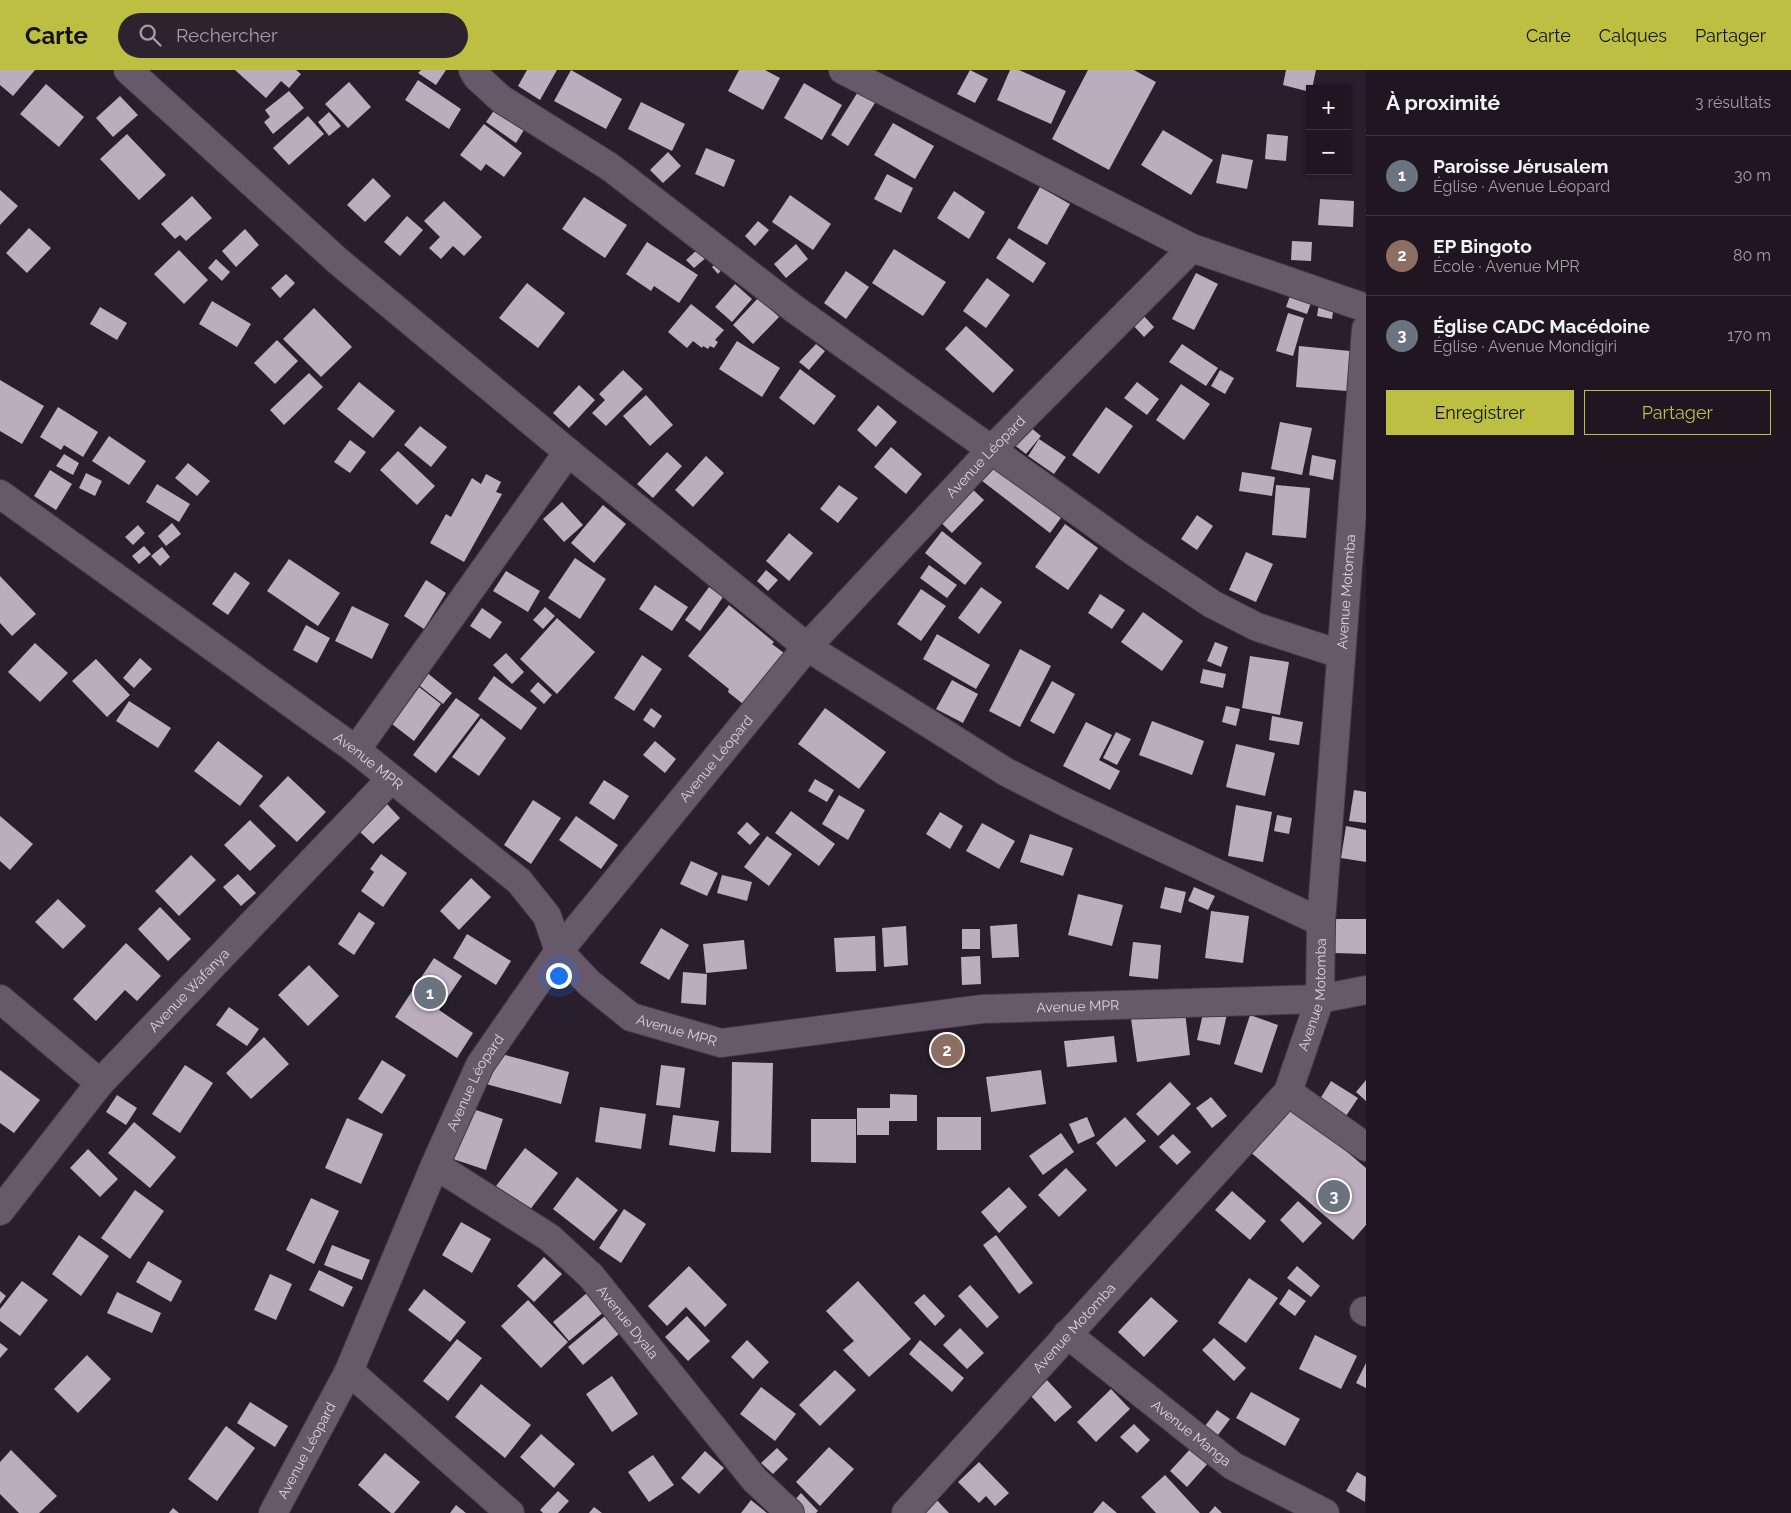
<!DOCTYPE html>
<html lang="fr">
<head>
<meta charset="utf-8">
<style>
	body { margin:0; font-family:Raleway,sans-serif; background:#2c232e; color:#f1f3f6 }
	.controls { position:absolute; right:15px; top:15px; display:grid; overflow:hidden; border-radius:0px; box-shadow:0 1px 4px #0004 }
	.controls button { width:45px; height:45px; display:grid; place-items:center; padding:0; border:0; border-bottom:1px solid #3c353f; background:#1f1621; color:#f1f3f6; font:25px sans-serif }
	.you { position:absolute; left:558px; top:905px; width:18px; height:18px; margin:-12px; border:4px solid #fff; border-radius:50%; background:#1a73e8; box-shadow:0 0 0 8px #1a73e833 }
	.badge { display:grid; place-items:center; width:32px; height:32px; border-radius:50%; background:#bdbf43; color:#fff; font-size:16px; font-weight:700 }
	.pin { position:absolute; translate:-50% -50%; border:2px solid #fff; box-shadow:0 1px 5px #0006 }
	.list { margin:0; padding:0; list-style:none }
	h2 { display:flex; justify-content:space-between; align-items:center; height:65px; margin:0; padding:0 20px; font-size:21px }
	h2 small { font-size:16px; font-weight:400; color:#a19fa5 }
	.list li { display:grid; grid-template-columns:32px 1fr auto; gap:15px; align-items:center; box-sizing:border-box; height:80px; padding:0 20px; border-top:1px solid #3c353f }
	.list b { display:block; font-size:19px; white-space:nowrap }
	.list p { margin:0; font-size:16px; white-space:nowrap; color:#a19fa5 }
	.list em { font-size:16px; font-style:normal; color:#a19fa5 }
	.actions { display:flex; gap:10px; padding:15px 20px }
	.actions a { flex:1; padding:11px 0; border:1px solid #bdbf43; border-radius:0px; text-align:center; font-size:18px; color:#bdbf43 }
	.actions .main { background:#bdbf43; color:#111 }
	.icon { flex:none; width:28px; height:28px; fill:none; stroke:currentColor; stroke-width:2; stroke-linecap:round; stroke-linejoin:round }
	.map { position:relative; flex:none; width:1366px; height:1443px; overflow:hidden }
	header { display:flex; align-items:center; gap:30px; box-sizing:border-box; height:70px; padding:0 25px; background:#bdbf43; color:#111 }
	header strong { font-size:24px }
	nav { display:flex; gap:28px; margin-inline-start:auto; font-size:18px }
	.search { width:350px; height:45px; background:#2c232e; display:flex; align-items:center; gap:12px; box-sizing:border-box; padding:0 18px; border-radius:28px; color:#a19fa5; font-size:19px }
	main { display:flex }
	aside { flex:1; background:#1f1621 }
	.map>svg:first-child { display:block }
</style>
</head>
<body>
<header>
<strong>Carte</strong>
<div class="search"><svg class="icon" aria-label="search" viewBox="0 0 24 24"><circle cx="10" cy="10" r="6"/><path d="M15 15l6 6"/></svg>Rechercher</div>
<nav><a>Carte</a><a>Calques</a><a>Partager</a></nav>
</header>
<main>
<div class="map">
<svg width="1366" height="1443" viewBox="0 0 1366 1443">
	<rect width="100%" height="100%" fill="#291e2c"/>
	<path fill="#bbacbe" d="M0,0H35L13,26L0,15Z
		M235,0H296L301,4L289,18L281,11L266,28Z
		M421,0H446L436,15L418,3Z
		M527,0H557L540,30L518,16Z
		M571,0L622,29L606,59L554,31Z
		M739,0H765L780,8L763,40L728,21Z
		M970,0L988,9L975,33L957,24Z
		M1010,0H1019L1066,21L1051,54L997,30Z
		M1088,0H1134L1156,12L1109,100L1052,69Z
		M1286,0H1316L1312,19H1310V22L1283,15Z
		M418,10L461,39L449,59L405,30Z
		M349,12L371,37L348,58L325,34Z
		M804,13L842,35L822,70L784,48Z
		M46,14L84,47L59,77L20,44Z
		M861,17L878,28L848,76L831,65Z
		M289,21L304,38L273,64L264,52L270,47L265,40Z
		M120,26L138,45L113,67L96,48Z
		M641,32L685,54L672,81L628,59Z
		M495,39L524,60L516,73L486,52Z
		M329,42L341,56L329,66L318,52Z
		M308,46L324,64L289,95L273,78Z
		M893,53L934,76L915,109L874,85Z
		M484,54L522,83L504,107L486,94L481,101L460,85Z
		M1163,60L1213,90L1191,125L1141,95Z
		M127,64L166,105L139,130L100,89Z
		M1267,64L1288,66L1286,91L1265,89Z
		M706,78L735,90L724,117L695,104Z
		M668,82L681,96L663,113L650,100Z
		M1222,84L1253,90L1247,119L1216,113Z
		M887,104L913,118L901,143L874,129Z
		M373,108L391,126L365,152L347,135Z
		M1040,117L1070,134L1047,175L1017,158Z
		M0,120L18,136L0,155Z
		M954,121L985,142L969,169L937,148Z
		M790,125L831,154L813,180L772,152Z
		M192,126L212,148L186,171L180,165L175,169L161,154Z
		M584,127L627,155L605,188L562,159Z
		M1320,129L1354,131L1353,157L1318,155Z
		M444,131L482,167L464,186L453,176L441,189L429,178L440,167L424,151Z
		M407,146L423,160L400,186L384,172Z
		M758,151L769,160L755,176L745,166Z
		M29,158L51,178L27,203L6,183Z
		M245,159L259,175L236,197L222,181Z
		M1009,168L1046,193L1033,213L996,188Z
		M1292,171L1312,172L1311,191L1291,190Z
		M647,172L698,205L679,233L654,216L651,221L626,204Z
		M796,174L808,189L786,208L774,194Z
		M700,177L708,186L694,198L686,190Z
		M894,179L946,212L923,246L872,213Z
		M179,180L208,210L184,234L154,204Z
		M216,189L230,202L222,211L208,198Z
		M719,190L725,196L718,204L712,197Z
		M846,201L869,217L846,249L824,233Z
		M1196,203L1218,214L1194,260L1172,249Z
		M286,204L295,213L280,228L271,218Z
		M987,208L1010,225L986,258L963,241Z
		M527,213L565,243L538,278L499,248Z
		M735,214L752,229L732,252L715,237Z
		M1290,226L1311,233L1307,244L1286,237Z
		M759,227L779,247L753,274L733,255Z
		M212,231L251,254L237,277L199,254Z
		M1319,233L1334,236L1332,249L1317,246Z
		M691,234L724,260L715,270L718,272L714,278L710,276L708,279L703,276L702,278L693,271L687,278L668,262Z
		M100,237L127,253L117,270L90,254Z
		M314,238L352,277L321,307L283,269Z
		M1288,243L1304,248L1293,286L1276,281Z
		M1142,244L1154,257L1144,267L1132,254Z
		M966,256L1014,300L993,323L945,279Z
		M277,270L298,291L275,314L254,293Z
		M737,271L780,298L762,327L719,299Z
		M816,274L825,281L809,300L799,292Z
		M1182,274L1218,298L1206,316L1169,292Z
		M1299,276L1350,281L1347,321L1296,317Z
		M800,299L836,326L814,355L779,328Z
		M623,300L643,319L606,356L592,343L605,330L599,324Z
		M1220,300L1234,308L1225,324L1211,316Z
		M309,303L323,317L284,355L270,340Z
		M0,310L44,336L22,374L0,361Z
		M359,312L395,341L373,368L337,339Z
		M1137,312L1159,329L1147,345L1124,328Z
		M1181,314L1210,334L1184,370L1156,350Z
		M579,315L595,330L569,358L553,343Z
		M646,325L673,355L650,376L623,346Z
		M878,335L897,352L876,377L857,360Z
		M58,337L98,362L83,387L64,375L61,380L40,367Z
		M1106,337L1133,356L1099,404L1072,385Z
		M1280,352L1312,358L1302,405L1271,399Z
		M420,356L447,377L431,397L404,375Z
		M1029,356L1041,366L1026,384L1013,374Z
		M109,366L146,391L129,415L92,391Z
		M1039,369L1066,387L1054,404L1028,386Z
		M350,370L366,382L350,403L334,392Z
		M891,377L922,404L906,424L874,397Z
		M398,381L435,416L417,435L380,400Z
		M667,382L682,396L653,428L637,414Z
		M64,384L79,393L73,405L56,396Z
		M1312,385L1336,390L1333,410L1309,405Z
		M706,386L724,403L693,437L675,420Z
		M991,390L1063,445L1050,463L977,407Z
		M188,393L210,411L197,426L175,408Z
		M50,400L72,414L56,440L34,426Z
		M1242,402L1275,407L1272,426L1239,421Z
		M86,403L102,411L95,426L79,418Z
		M486,404L501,412L496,422L502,424L464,492L430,473L446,444L451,447L472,408L481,414Z
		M157,414L190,434L179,452L146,432Z
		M839,415L858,428L838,453L820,439Z
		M1276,415L1310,418L1306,468L1272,465Z
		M969,416L984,430L952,463L938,450Z
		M562,432L583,455L564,472L543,449Z
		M603,435L626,454L594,493L571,473Z
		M1197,445L1213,456L1197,480L1181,469Z
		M172,453L181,464L166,476L158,466Z
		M1065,454L1098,478L1068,520L1035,497Z
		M138,455L145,463L133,475L125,467Z
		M942,461L982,493L965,515L925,483Z
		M789,463L813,483L789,511L766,491Z
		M144,476L151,484L139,494L132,486Z
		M162,477L170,487L160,496L151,486Z
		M1246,482L1273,494L1256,532L1229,520Z
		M575,488L606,509L580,549L548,528Z
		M289,489L340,523L318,556L267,521Z
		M929,495L957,515L947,528L920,508Z
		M766,500L778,510L768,521L757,511Z
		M506,501L540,521L528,542L493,521Z
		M235,502L250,513L228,545L212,534Z
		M0,506L36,544L12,566L0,553Z
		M426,510L446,523L424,559L404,546Z
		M655,515L688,537L672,561L639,539Z
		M709,517L723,527L700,561L685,550Z
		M981,517L1002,532L979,564L958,548Z
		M921,519L946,536L921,571L897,554Z
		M1100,524L1125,540L1112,559L1088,543Z
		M729,535L774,572L772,574L784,583L743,634L728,622L729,619L688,586Z
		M352,536L389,554L372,589L335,571Z
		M545,537L555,546L543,559L533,550Z
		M482,538L502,552L490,569L470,556Z
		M1143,542L1183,571L1162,601L1121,572Z
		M557,548L595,582L557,624L520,589Z
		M306,555L330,568L317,593L293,580Z
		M937,564L990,595L976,619L923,589Z
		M1215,572L1228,577L1221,597L1207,591Z
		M35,573L68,603L40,632L8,602Z
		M1020,579L1051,596L1020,657L989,641Z
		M506,583L524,602L512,614L493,595Z
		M642,585L662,599L634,641L614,628Z
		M1250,586L1289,592L1280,645L1242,638Z
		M140,588L152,599L134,618L123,608Z
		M96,589L130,625L107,647L72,611Z
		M1203,599L1226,604L1223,618L1200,613Z
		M425,601L452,623L443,634L416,613Z
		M494,606L537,638L521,660L478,629Z
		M952,610L978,624L963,653L936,639Z
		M1052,611L1075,624L1054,664L1030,651Z
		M538,612L552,625L544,634L530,621Z
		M419,617L441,634L414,671L392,654Z
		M456,628L480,645L436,703L413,685Z
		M129,631L171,658L158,678L116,651Z
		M1226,636L1240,639L1236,656L1222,652Z
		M651,638L662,646L654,658L643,650Z
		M825,638L886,682L859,719L798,674Z
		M1272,646L1303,652L1299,675L1269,670Z
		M481,648L506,668L479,706L452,687Z
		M1152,651L1204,671L1192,705L1139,685Z
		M1086,652L1112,665L1099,690L1120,701L1110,720L1063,696Z
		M1116,662L1131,669L1117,695L1103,688Z
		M218,671L263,706L240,736L194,701Z
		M655,671L676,689L665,703L643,685Z
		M1236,674L1275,683L1265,726L1226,717Z
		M288,706L326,742L297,772L259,736Z
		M815,709L834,720L827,732L808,721Z
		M604,710L629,726L614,750L589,733Z
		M1354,720L1366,722V753L1349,751Z
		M839,725L865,740L848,770L822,754Z
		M533,730L561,748L531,794L504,775Z
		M387,734L400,748L373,774L360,762Z
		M1236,735L1272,742L1263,792L1228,786Z
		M791,741L835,774L819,796L775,763Z
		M940,742L963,756L950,779L926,764Z
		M1277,745L1292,748L1289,764L1274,761Z
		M0,746L33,774L10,800L0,791Z
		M576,746L618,775L601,799L559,770Z
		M250,750L276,776L250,801L224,775Z
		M747,752L760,764L750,775L737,763Z
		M982,753L1015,771L999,799L966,781Z
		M1346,756L1366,760V792L1341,788Z
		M1030,764L1073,778L1063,806L1020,792Z
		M767,766L792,784L769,816L744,797Z
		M381,784L407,803L383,837L361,821L374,802L370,799Z
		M191,785L216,810L179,846L155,821Z
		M691,791L718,803L707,826L680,814Z
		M238,804L256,823L241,836L223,817Z
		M722,805L752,812L747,831L717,823Z
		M471,808L491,827L459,860L440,841Z
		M1165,817L1186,822L1181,843L1160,838Z
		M1194,817L1215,826L1208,840L1188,831Z
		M1078,824L1123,835L1112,876L1068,865Z
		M58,829L86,856L63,879L35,852Z
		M160,837L191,869L168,891L138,859Z
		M1211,841L1249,846L1243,893L1205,888Z
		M359,842L375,853L354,885L338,874Z
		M1335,849H1366V884L1334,883Z
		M1017,854L1019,887L992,888L990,856Z
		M906,856L908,895L884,897L882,858Z
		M661,858L689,875L669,910L640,893Z
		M962,859H980V879H962Z
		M467,864L511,891L496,915L453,888Z
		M875,866L876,901L836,902L834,868Z
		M744,870L747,899L706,903L703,874Z
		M1133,872L1161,875L1158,909L1129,906Z
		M126,873L161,906L137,931L125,920L96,951L73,929Z
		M980,886L981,914L962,915L961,887Z
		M434,888L462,906L439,940L473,963L457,988L395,947Z
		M309,895L339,926L308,956L278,925Z
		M683,902L707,904L706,935L681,933Z
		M229,937L259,959L247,976L216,955Z
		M1204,939L1227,944L1220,975L1197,970Z
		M1185,942L1190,985L1137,992L1131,949Z
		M1250,945L1278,955L1262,1003L1234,994Z
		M1114,966L1117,992L1067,997L1064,971Z
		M264,967L289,994L251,1029L226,1003Z
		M494,982L569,1002L561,1034L486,1014Z
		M382,990L406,1005L382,1044L358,1029Z
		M732,992L773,993L771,1083L731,1082Z
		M185,995L213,1013L180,1063L152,1044Z
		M661,995L685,998L680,1038L656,1035Z
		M0,1000L40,1030L14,1063L0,1053Z
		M1041,1000L1046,1034L991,1042L986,1007Z
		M1366,1010V1031L1356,1022Z
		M1331,1011L1358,1028L1346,1046L1320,1029Z
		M1170,1012L1191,1034L1158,1066L1136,1044Z
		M890,1024L917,1025V1051H889V1065H857V1038H890Z
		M117,1025L137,1038L126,1055L106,1042Z
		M1211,1027L1227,1046L1212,1058L1196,1038Z
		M1289,1032L1366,1098V1155L1353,1170L1248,1080Z
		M467,1037L503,1049L486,1100L450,1088Z
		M600,1037L646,1044L641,1079L595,1072Z
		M673,1045L719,1051L715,1082L669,1075Z
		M937,1047H981V1080H937Z
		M1087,1047L1095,1066L1078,1074L1069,1054Z
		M1125,1047L1146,1071L1116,1097L1096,1073Z
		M347,1048L383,1064L361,1114L325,1098Z
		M811,1049H856V1093L811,1092Z
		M134,1052L176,1087L150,1118L108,1083Z
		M1061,1063L1074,1082L1043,1105L1029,1086Z
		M1173,1064L1191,1082L1177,1095L1159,1077Z
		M525,1078L558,1103L529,1141L496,1116Z
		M88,1079L118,1109L100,1127L70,1098Z
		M1066,1098L1087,1120L1059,1147L1038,1125Z
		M577,1107L618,1140L594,1171L553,1139Z
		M1009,1117L1027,1137L999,1163L981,1142Z
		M135,1120L164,1141L130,1189L101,1168Z
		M1232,1121L1266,1151L1250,1170L1215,1140Z
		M311,1128L339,1141L314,1194L286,1180Z
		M1298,1131L1322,1153L1303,1173L1280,1150Z
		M624,1139L646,1154L621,1193L599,1178Z
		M461,1152L491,1169L472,1203L442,1185Z
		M79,1165L109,1186L81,1226L52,1204Z
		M996,1165L1033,1213L1019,1224L983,1175Z
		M332,1175L370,1190L362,1210L324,1195Z
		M544,1187L562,1204L534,1232L517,1216Z
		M148,1191L182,1211L171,1232L136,1212Z
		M689,1196L727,1235L705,1257L686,1237L667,1256L648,1236Z
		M1297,1196L1320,1216L1311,1227L1287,1208Z
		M319,1200L353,1217L343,1237L309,1220Z
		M270,1204L292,1214L276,1250L254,1240Z
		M1249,1208L1278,1228L1246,1273L1218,1253Z
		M22,1211L48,1230L20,1266L0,1251V1239Z
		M858,1211L911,1269L869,1307L843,1280L854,1271L826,1241Z
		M970,1215L999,1247L987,1258L958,1226Z
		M424,1219L466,1252L450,1272L408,1240Z
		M1289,1219L1306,1231L1295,1246L1279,1234Z
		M0,1221L6,1226L0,1234Z
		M117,1222L161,1243L152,1263L107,1243Z
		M588,1222L605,1241L569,1271L553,1252Z
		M924,1224L945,1246L935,1256L914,1233Z
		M1151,1227L1178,1251L1144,1287L1118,1262Z
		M528,1230L568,1272L541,1298L501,1256Z
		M605,1246L620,1263L583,1295L568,1277Z
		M687,1246L710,1271L688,1291L665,1267Z
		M960,1258L984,1283L967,1299L943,1275Z
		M1315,1265L1357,1286L1341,1319L1299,1299Z
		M1214,1268L1246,1298L1234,1311L1202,1280Z
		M457,1269L482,1288L448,1331L423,1311Z
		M747,1270L769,1292L753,1309L731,1287Z
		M920,1270L964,1308L952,1322L909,1284Z
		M0,1273L8,1279L0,1288Z
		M87,1285L111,1309L78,1343L54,1319Z
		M1366,1293V1318L1356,1313Z
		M835,1300L856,1320L820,1356L799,1335Z
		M612,1306L638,1344L612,1362L586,1324Z
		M1047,1310L1072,1337L1055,1352L1030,1325Z
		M481,1314L531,1355L505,1388L455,1347Z
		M761,1317L796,1344L775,1371L740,1344Z
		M1111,1319L1130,1339L1096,1372L1077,1352Z
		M1251,1322L1300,1349L1285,1376L1236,1348Z
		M250,1332L288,1356L275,1377L237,1353Z
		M1217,1340L1230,1349L1218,1365L1205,1356Z
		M1134,1354L1150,1370L1137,1383L1120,1367Z
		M226,1356L255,1378L217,1431L188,1409Z
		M541,1364L575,1394L554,1418L520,1387Z
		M1193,1376L1210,1391L1187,1417L1170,1401Z
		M829,1377L854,1399L820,1436L796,1412Z
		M777,1378L788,1389L773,1404L761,1393Z
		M11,1380L57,1426L39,1443H19L0,1424V1392Z
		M705,1381L724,1398L699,1424L681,1408Z
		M385,1383L420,1412L394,1443H391L358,1415Z
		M653,1385L674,1415L649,1432L628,1402Z
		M979,1392L1009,1423L995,1436L986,1426L979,1433L958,1412Z
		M1357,1402L1366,1407L1365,1432L1346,1421Z
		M1165,1405L1200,1443H1156L1141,1427Z
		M558,1421L569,1431L558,1443H543L540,1440Z
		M801,1423L818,1441L816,1443H801L791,1434Z
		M935,1428L949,1443H919Z
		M751,1430L767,1443H741Z
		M1103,1431L1117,1443H1093Z
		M456,1435L466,1443H450Z
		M1215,1436L1222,1443H1209Z
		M594,1437L602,1443H589Z
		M173,1438L179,1443H169Z"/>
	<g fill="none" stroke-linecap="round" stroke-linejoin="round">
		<g stroke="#433945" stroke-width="30">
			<g id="street">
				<path d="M128,0L339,192L568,382L807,577L1006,702L1069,734L1321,852"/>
				<path d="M473,0L477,7L501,29L610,97L793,238L1133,481L1212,534L1257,557L1340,584"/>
				<path d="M843,0L1192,178"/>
				<path id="s1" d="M0,424L356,680L519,811L547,846L559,881L589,913L631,947L721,973L982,939L1320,929L1366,920"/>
				<path d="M356,680L568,382"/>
				<path d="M0,929L100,1013"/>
				<path d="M1288,1022L1366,1077"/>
				<path id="s2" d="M435,1095L550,1168L591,1206L754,1409L790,1443"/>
				<path id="s3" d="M0,1141L100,1013L390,710"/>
				<path d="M1364,1241L1366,1242"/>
				<path id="s4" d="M1067,1264L1233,1396L1325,1443"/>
				<path d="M349,1301L510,1443"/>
				<path id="s5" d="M273,1443L349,1301L435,1095L480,995L559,881L807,577L992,379L1192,178L1366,238"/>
				<path id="s6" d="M906,1443L1288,1022L1320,929L1321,852L1366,259"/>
			</g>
		</g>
		<use href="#street" stroke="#67596a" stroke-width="28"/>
	</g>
	<g text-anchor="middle" stroke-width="5" stroke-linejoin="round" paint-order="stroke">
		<g font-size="14" fill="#ddd5df" stroke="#201522">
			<text dy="5" stroke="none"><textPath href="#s5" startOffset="1286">Avenue Léopard</textPath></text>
			<text dy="5" stroke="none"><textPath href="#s6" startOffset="1075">Avenue Motomba</textPath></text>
			<text dy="5" stroke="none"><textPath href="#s5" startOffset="881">Avenue Léopard</textPath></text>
			<text dy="5" stroke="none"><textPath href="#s1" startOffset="455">Avenue MPR</textPath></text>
			<text dy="5" stroke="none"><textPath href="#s3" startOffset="291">Avenue Wafanya</textPath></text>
			<text dy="5" stroke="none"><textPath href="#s6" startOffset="670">Avenue Motomba</textPath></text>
			<text dy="5" stroke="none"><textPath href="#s1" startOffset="1280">Avenue MPR</textPath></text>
			<text dy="5" stroke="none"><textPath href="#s1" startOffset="875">Avenue MPR</textPath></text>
			<text dy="5" stroke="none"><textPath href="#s5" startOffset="476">Avenue Léopard</textPath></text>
			<text dy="5" stroke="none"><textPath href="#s2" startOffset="251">Avenue Dyala</textPath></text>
			<text dy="5" stroke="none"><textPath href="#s6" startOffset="250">Avenue Motomba</textPath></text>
			<text dy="5" stroke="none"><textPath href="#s4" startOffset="159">Avenue Manga</textPath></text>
			<text dy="5" stroke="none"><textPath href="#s5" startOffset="71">Avenue Léopard</textPath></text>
		</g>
	</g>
</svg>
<div class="controls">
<button>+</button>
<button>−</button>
</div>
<div class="you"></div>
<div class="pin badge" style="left:430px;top:923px;background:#6b7280">1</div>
<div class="pin badge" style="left:947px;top:980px;background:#8d6e63">2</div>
<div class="pin badge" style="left:1334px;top:1126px;background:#6b7280">3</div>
</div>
<aside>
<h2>À proximité<small>3 résultats</small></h2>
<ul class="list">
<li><span class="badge" style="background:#6b7280">1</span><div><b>Paroisse Jérusalem</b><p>Église · Avenue Léopard</p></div><em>30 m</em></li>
<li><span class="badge" style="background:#8d6e63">2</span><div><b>EP Bingoto</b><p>École · Avenue MPR</p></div><em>80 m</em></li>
<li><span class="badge" style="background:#6b7280">3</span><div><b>Église CADC Macédoine</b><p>Église · Avenue Mondigiri</p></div><em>170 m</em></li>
</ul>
<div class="actions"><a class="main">Enregistrer</a><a>Partager</a></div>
</aside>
</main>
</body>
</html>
